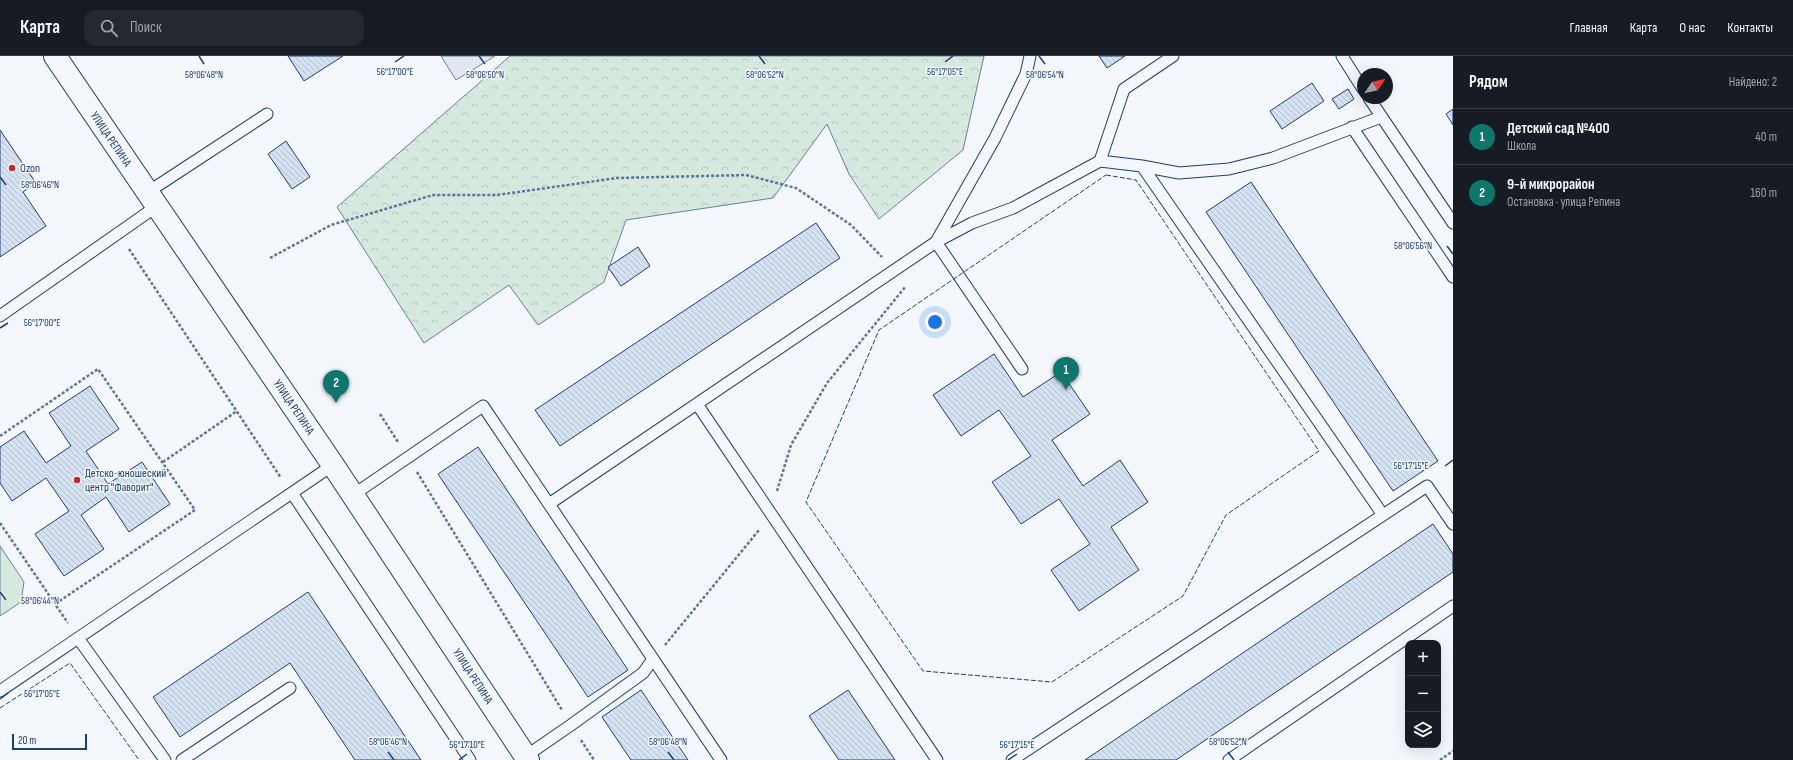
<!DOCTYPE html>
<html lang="ru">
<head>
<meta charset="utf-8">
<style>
	body { margin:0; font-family:"Sofia Sans Condensed",sans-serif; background:#242831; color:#f1f3f6 }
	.controls { position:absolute; right:12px; bottom:12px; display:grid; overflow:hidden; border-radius:8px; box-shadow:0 4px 16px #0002 }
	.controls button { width:36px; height:36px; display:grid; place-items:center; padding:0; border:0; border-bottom:1px solid #363941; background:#171b24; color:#f1f3f6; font:20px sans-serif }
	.compass { position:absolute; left:1357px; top:12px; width:36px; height:36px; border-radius:50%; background:#171b24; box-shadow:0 4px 16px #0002; rotate:56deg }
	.scale { position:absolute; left:12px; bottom:10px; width:75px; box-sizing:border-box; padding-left:4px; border:2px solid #1d3f73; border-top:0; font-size:11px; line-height:14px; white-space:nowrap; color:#1d3f73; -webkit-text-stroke:3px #f4f7fb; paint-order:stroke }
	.you { position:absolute; left:935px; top:266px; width:14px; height:14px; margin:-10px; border:3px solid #fff; border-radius:50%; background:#1a73e8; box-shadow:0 0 0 6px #1a73e833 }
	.badge { display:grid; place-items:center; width:26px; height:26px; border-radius:50%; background:#0f766e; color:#fff; font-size:13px; font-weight:700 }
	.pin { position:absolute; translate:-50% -33px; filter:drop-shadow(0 1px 2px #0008) }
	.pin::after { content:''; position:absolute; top:21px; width:14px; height:12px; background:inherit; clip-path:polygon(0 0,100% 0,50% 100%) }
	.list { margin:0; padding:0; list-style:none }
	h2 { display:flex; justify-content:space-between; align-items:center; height:52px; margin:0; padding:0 16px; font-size:17px }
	h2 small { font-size:13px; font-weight:400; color:#9ea1a6 }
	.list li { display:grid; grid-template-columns:26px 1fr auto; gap:12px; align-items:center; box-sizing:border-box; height:56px; padding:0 16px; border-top:1px solid #363941 }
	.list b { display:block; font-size:15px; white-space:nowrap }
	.list p { margin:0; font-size:13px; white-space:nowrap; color:#9ea1a6 }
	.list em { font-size:13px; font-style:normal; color:#9ea1a6 }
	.icon { flex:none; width:22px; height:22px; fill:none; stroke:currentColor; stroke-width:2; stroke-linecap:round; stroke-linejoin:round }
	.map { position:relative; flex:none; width:1453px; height:704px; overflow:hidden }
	header { display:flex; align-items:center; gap:24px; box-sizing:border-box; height:56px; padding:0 20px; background:#171b24; border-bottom:1px solid #363941 }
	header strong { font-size:19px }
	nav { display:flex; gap:22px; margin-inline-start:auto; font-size:14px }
	.search { width:280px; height:36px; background:#242831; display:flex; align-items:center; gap:10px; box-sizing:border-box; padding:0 14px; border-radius:12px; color:#9ea1a6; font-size:15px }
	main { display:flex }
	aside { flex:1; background:#171b24 }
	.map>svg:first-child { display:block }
</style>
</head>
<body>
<header>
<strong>Карта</strong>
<div class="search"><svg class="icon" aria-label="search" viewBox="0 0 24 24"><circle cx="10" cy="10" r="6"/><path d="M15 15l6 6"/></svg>Поиск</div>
<nav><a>Главная</a><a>Карта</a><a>О нас</a><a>Контакты</a></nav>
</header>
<main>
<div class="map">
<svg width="1453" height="704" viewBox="0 0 1453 704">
	<defs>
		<pattern id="forest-crowns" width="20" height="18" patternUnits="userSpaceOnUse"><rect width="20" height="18" fill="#d7e8df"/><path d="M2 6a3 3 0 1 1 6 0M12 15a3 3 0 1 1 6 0" fill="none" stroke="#b8c8c3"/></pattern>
		<pattern id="building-back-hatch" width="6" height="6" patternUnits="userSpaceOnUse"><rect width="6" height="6" fill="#d5e0f0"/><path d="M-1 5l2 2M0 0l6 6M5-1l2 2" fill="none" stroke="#b6c1d1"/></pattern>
	</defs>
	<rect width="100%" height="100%" fill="#f4f7fb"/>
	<path fill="url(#forest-crowns)" stroke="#687fa3" d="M510,0H984L963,94L879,163L849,118L827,68L773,142L626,164L604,226L538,269L509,229L424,287L337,151Z"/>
	<path fill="#d7e8df" stroke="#687fa3" d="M0,490L24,526L21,546L0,560Z"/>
	<path fill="#e3e8f0" stroke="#687fa3" d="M441,0H495L456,24Z"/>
	<path fill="url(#building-back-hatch)" stroke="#1d3f73" d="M288,0H343L304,25Z
		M1099,0H1125L1107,12Z
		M1312,27L1324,45L1282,73L1270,55Z
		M1348,33L1354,43L1339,53L1332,43Z
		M1453,53V69L1446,58Z
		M0,74L36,127L23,136L46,170L0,201Z
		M286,85L310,121L292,133L268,98Z
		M1251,126L1438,405L1393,435L1206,156Z
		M816,167L840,202L560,390L535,354Z
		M638,191L650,210L621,230L608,211Z
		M994,298L1023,341L1061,316L1090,358L1052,384L1083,430L1120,404L1148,446L1111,471L1139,514L1079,555L1051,514L1090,488L1059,443L1021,468L992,426L1031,400L999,354L961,380L933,339Z
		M90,330L119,373L86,395L108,428L142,406L170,448L129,476L106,441L81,459L104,493L64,520L35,478L69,455L46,422L12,445L0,427V391L24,375L46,407L71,390L49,357Z
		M478,391L628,614L588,641L438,418Z
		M1433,468L1453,498V516L1176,704H1085Z
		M308,536L345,591L421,704H355L290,607L180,681L153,641Z
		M641,634L688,704H631L602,661Z
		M848,634L895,704H839L809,660Z"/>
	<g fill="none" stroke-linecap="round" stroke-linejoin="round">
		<g stroke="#1d3f73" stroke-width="13">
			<path id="lane" d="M1342,0L1363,33
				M1369,42L1453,167
				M1352,71L1453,221
				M1100,105L1124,33L1173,0
				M1142,110L1383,459
				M148,136L267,58
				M0,260L157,150
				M1022,313L936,186L995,82L1026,18L1030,0
				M697,348L937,704
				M292,437L470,704
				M353,439L483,350L721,704
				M549,448L936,186L972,167L1013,152L1100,105L1142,110L1179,117L1229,113L1273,102L1381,61
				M78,582L165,704
				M0,635L333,409
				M526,700L571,669L643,617L653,603
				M182,704L290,632
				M1012,704L1427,430L1453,468
				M1229,704L1453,550"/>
		</g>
		<g stroke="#1d3f73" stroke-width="24">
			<path id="secondary" d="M55,0L333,409L528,704"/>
		</g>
		<path stroke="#5e769c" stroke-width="2.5" stroke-dasharray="3 2" stroke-linecap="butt" d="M129,193L281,422
			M270,202L331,169L433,139H497L617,122L746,119L796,132L851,169L882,201
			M380,358L398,386
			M0,380L98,313L195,454L55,548
			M163,406L237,355
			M417,416L562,654
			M777,435L791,389L827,327L906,230
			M0,467L68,567
			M665,589L759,474
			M581,684L594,704
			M1440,704L1453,695"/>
		<use href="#lane" stroke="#f4f7fb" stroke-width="11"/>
		<use href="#secondary" stroke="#f4f7fb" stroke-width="22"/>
		<path stroke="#1d3f73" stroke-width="1" stroke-dasharray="5 2" stroke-linecap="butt" d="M1106,119L1136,124L1319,395L1226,459L1183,540L1052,626L923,615L806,446L879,274Z
			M0,652L70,607L139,704"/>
	</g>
	<path fill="none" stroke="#1d3f73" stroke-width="1.5" d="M199,0L204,8M479,0L485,8M759,0L765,8M1039,0L1045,8M395,6L404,0M945,6L953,0M0,121L6,129M1447,190L1453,198M0,272L8,267M1445,410L1453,404M0,536L6,544M0,643L8,637M388,696L394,704M668,696L674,704M1228,696L1234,704M459,704L467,698M1008,704L1017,698"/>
	<g fill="#c62828" stroke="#f4f7fb" stroke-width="1.5">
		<circle cx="12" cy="112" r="4"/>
		<circle cx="77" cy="424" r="4"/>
	</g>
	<g text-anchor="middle" stroke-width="3" stroke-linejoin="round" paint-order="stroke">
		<g font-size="12" fill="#1d3f73" stroke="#f4f7fb">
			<text transform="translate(111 83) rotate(56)" y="4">УЛИЦА РЕПИНА</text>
			<text transform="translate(294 351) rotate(56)" y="4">УЛИЦА РЕПИНА</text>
			<text transform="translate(473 620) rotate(57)" y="4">УЛИЦА РЕПИНА</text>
		</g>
		<g font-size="12" fill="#1d3f73" stroke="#f4f7fb" text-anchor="start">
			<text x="20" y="116">Ozon</text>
			<text x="85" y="421">Детско-юношеский<tspan x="85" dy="14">центр "Фаворит"</tspan></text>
		</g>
	</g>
	<g font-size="10" text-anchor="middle" fill="#1d3f73" stroke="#f4f7fb" stroke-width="3" stroke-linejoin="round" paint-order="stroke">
		<text x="395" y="19">56°17'00"E</text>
		<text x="945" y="19">56°17'05"E</text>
		<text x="1045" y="22">58°06'54"N</text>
		<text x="204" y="22">58°06'48"N</text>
		<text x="485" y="22">58°06'50"N</text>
		<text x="765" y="22">58°06'52"N</text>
		<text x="40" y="132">58°06'46"N</text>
		<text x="1413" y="193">58°06'56"N</text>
		<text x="42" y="270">56°17'00"E</text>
		<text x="1411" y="413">56°17'15"E</text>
		<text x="40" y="548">58°06'44"N</text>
		<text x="42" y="641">56°17'05"E</text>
		<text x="388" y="689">58°06'46"N</text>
		<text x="668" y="689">58°06'48"N</text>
		<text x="1228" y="689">58°06'52"N</text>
		<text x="467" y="692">56°17'10"E</text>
		<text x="1017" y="692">56°17'15"E</text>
	</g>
</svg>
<div class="controls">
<button>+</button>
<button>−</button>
<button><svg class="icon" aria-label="layers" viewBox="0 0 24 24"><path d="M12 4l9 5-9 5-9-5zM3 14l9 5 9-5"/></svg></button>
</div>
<svg class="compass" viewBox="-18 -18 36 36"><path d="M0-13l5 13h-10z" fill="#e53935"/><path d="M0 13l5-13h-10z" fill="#9ea1a6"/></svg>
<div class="scale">20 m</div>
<div class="you"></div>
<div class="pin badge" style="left:1066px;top:334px">1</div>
<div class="pin badge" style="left:336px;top:347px">2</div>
</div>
<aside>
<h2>Рядом<small>Найдено: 2</small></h2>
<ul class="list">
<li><span class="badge">1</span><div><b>Детский сад №400</b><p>Школа</p></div><em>40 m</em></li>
<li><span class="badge">2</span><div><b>9-й микрорайон</b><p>Остановка · улица Репина</p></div><em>160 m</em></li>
</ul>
</aside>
</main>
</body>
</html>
